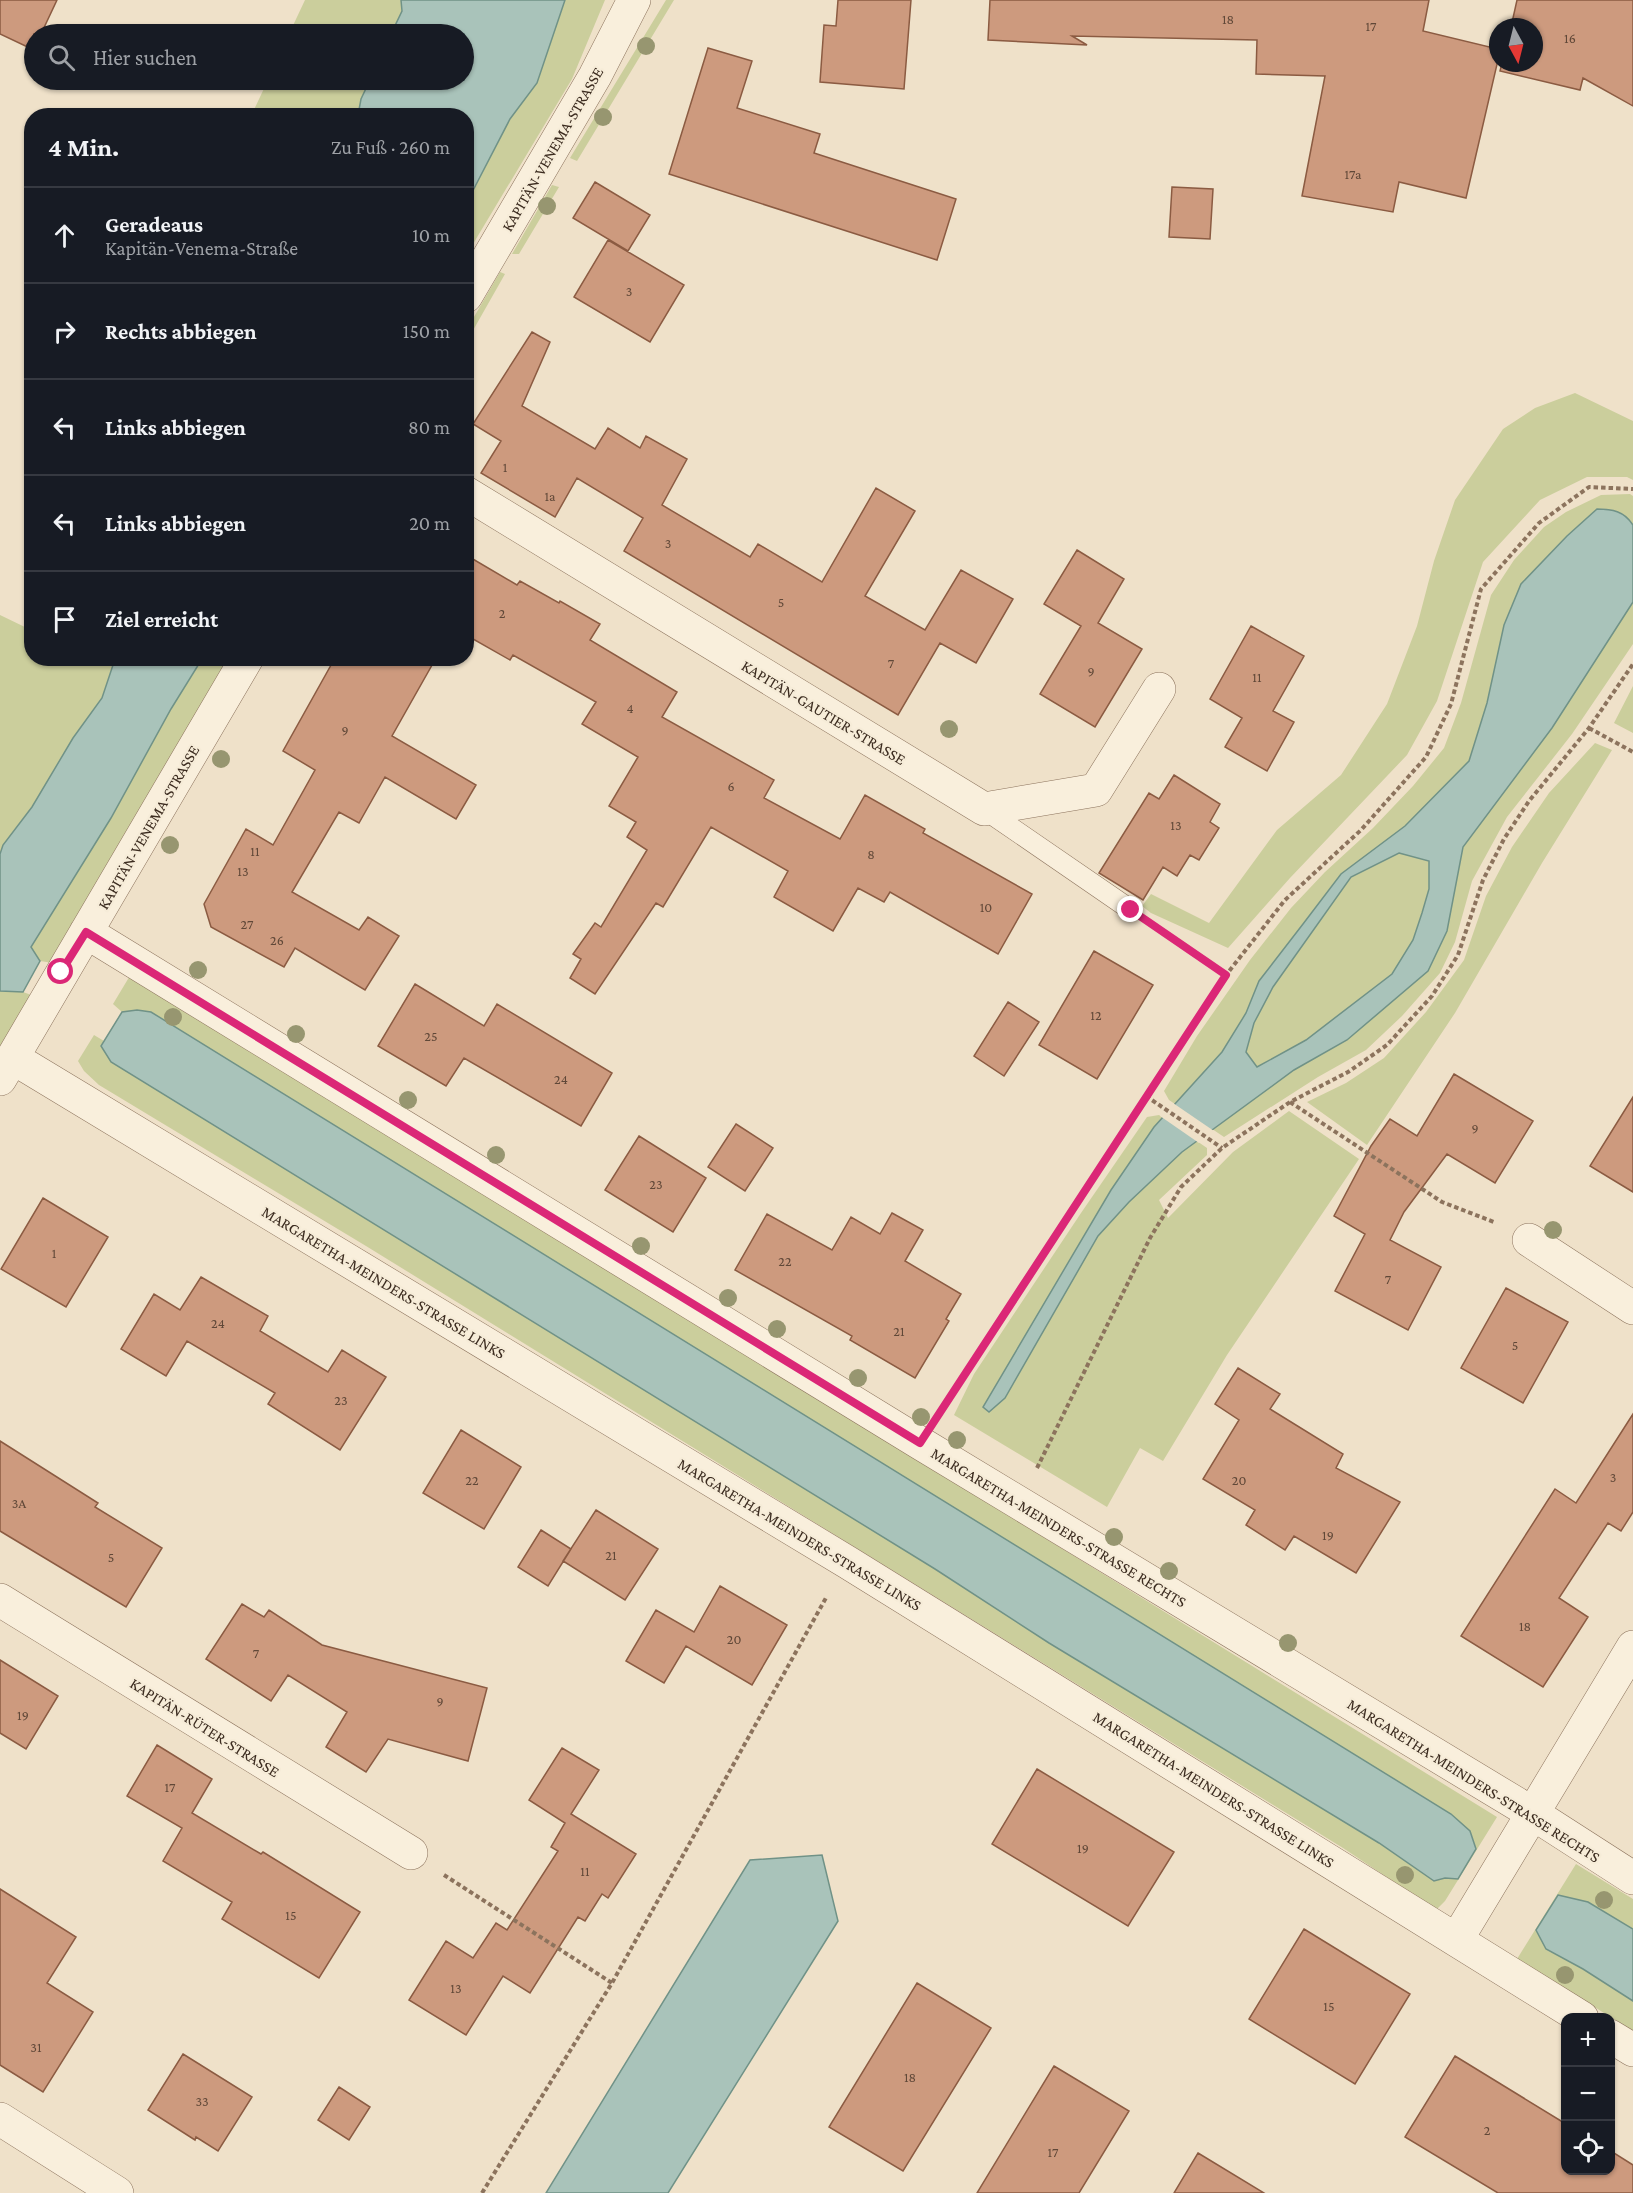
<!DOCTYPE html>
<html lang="de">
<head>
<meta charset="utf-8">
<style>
	body { margin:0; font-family:"Crimson Pro",serif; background:#242831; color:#f1f3f6 }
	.controls { position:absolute; right:18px; bottom:18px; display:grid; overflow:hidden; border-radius:12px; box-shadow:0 2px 4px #0004 }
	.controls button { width:54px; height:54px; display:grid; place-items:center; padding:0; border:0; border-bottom:2px solid #363941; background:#171b24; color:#f1f3f6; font:30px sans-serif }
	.compass { position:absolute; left:1489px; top:18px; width:54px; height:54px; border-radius:50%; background:#171b24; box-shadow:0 2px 4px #0004; rotate:173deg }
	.stop { position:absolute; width:18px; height:18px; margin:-14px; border:4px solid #db2777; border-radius:50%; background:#fff }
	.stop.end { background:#db2777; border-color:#fff; box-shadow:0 2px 6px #0008 }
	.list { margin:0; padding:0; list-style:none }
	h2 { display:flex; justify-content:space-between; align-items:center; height:78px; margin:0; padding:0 24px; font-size:26px }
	h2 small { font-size:20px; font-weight:400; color:#9ea1a6 }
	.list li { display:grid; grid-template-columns:39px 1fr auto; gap:18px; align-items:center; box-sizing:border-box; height:96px; padding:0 24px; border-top:2px solid #363941 }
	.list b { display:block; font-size:22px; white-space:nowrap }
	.list p { margin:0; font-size:20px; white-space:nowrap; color:#9ea1a6 }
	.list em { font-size:20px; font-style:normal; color:#9ea1a6 }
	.icon { flex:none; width:33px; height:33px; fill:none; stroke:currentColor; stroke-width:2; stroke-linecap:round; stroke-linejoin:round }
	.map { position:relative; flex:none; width:1633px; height:2193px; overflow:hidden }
	.search { position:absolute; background:#171b24; box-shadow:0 2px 4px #0004; left:24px; top:24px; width:450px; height:66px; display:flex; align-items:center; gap:15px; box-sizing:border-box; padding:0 21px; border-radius:33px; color:#9ea1a6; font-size:22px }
	.panel { position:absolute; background:#171b24; box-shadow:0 2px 4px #0004; left:24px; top:108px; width:450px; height:558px; border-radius:24px }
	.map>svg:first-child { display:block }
</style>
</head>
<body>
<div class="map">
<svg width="1633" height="2193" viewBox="0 0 1633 2193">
	<rect width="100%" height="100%" fill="#efe1c9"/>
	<path fill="#cbce9c" d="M305,0H605L572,79L467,254L466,116H251L268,80H464V34H289Z
		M666,0H674L577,161L570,158Z
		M552,185L559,187L519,254H512Z
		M500,272L505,274L467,341V329Z
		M1575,393L1633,421V480L1627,477H1587L1540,500L1483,562L1437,701L1407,755L1290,878L1228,948L1151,913L1142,906L1151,894L1209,923L1277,830L1341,775L1387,704L1417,626L1434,561L1455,500L1503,429L1535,408Z
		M1630,494L1633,496V644L1572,734L1507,817L1472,881L1455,942L1440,973L1402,1016L1366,1050L1318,1077L1224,1137L1169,1100L1164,1091L1197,1036L1250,960L1291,908L1325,872L1373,828L1413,786L1444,748L1461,703L1491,595L1514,560L1544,527L1566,512L1601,495Z
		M0,615L29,629L31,621L32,658L115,659L102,698L32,807L3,845L0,854Z
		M202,659H230L53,963L40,961L31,947L111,818L171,709Z
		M1633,686V733L1614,723Z
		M1595,743L1612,750L1542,863L1455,1013L1367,1145L1307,1102L1346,1083L1384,1058L1426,1012L1464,960L1486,896L1512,847L1549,793Z
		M131,974L1497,1817L1445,1901L1436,1910L1343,1848L366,1246L99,1085L84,1071L78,1061L94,1035L104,1041L122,1012L113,1004Z
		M0,991L23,992L34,996L0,1053Z
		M1289,1111L1359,1159L1227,1355L1163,1461L1140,1448L1107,1507L954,1415L974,1374L1081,1213L1147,1117L1159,1115L1207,1148V1155L1159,1200L1168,1218L1233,1152Z
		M1576,1864L1633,1899V2031L1517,1959Z"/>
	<path fill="#a9c3ba" stroke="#709287" stroke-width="1.5" fill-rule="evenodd" d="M401,0H565L537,83L510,119L467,202L466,116L358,115L361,99L370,80H464V34H391L402,11Z
		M1597,509C1612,509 1624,511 1633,525V602L1552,728L1463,847L1447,931L1428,971L1347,1040L1294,1070L1182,1152L1129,1202L1098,1236L1005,1398L989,1412L983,1407L1111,1190L1154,1127L1222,1052L1246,1013L1259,981L1303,924L1341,874L1405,826L1469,761L1487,703L1504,625L1521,584L1567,536ZM1399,853L1429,861V889L1422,913L1413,940L1392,974L1306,1040L1257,1067L1246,1052L1254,1023L1273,987L1351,877Z
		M115,659H202L171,709L111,818L31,947L40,961L23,992L0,991V854L3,845L32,807L73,738L102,698Z
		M137,1010L151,1012L1451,1814L1470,1831L1476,1849L1458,1879L1445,1878L1434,1881L1379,1843L1049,1643L935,1569L111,1062L101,1046L122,1012Z
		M822,1855L838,1921L668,2193H546L750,1860Z
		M1558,1895L1588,1902L1633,1929V2001L1583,1969L1546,1949L1536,1930Z"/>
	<path fill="#efe1c9" d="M1173,1103L1214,1131L1199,1143L1160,1116Z"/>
	<path fill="#cd9a7e" stroke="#8b5b42" stroke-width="1.5" d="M0,0H57L41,34H34V50L0,34Z
		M838,0H911L904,89L820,82L824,25L836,26Z
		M990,0H1429L1423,31L1498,49V60L1466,198L1399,182L1393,212L1302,196L1325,76L1256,74L1257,40L1072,36L1087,45L988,40Z
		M1517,0H1633V106L1583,78L1580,90L1500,71L1502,63H1534V27H1511Z
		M708,48L752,61L737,108L820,134L814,153L956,199L937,260L669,174Z
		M595,182L650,215L628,251L573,218Z
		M1172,187L1213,189L1210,239L1169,237Z
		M608,240L684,285L650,342L574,297Z
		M532,332L550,342L522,406L595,449L608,428L640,448L646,436L687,459L662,505L750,557L758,544L822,582L876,488L915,511L865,596L925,630L961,570L1013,599L976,663L940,643L898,715L624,551L643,518L577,478L555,517L481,473L501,441L473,424Z
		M1077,550L1124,579L1098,623L1142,649L1095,727L1040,694L1081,626L1044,604Z
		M466,555L517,585L520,581L559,603L560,601L600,624L590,640L677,692L662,717L774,780L764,798L840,839L865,795L925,829L923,833L1032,894L998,954L890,892L884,902L858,888L833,931L774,897L788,871L711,827L663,907L656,903L595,994L570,978L581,959L573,954L595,923L601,927L647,850L627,837L636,822L609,806L638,757L582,724L596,702L513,655L510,660L466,635Z
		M1251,626L1304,656L1273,711L1294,722L1267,771L1225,747L1242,718L1210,699Z
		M335,658H436L392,736L476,785L456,819L385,777L359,823L339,812L292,892L359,930L368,917L399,936L365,990L295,948L284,967L211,927L204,904L246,829L273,845L315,770L283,751Z
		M1174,775L1220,804L1210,822L1219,828L1199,860L1190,855L1177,876L1163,867L1143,900L1099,873L1149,793L1159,799Z
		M1094,951L1153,985L1097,1079L1039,1045Z
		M415,984L484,1026L497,1004L612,1073L581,1126L464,1058L446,1086L378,1046Z
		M1008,1002L1039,1022L1004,1076L974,1056Z
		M1454,1074L1533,1121L1495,1183L1447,1154L1404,1212L1390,1240L1441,1267L1408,1330L1335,1291L1365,1234L1334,1216L1371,1146L1390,1119L1417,1136Z
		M1633,1097V1192L1590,1166Z
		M736,1124L773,1148L745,1191L708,1167Z
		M639,1136L706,1178L673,1232L605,1190Z
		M43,1198L108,1237L66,1307L1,1269Z
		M892,1213L923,1230L905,1261L961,1294L946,1319L949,1321L915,1378L850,1340L852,1336L735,1270L767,1214L832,1250L851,1217L880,1234Z
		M201,1277L268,1316L260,1331L328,1372L342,1350L386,1377L340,1450L268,1404L275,1393L187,1341L166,1376L121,1349L154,1294L180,1310Z
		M1506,1288L1568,1322L1523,1403L1461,1368Z
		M1238,1368L1280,1394L1270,1409L1343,1454L1336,1468L1400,1502L1356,1573L1294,1536L1285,1550L1246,1525L1255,1510L1203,1479L1239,1420L1215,1404Z
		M1633,1414V1512L1621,1531L1608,1523L1559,1598L1588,1617L1543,1687L1461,1636L1555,1489L1576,1503Z
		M461,1430L521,1467L484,1529L423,1493Z
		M0,1441L98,1503L95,1507L162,1548L126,1607L0,1531Z
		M596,1510L658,1549L625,1600L563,1561Z
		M541,1530L571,1549L548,1586L518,1567Z
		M720,1586L787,1625L752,1685L686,1646L664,1683L626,1661L656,1610L694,1632Z
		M242,1604L264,1617L269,1610L322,1645L487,1688L468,1761L388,1739L366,1772L326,1747L347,1712L288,1675L271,1701L206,1659Z
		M0,1660L58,1696L26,1749L0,1733Z
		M157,1745L212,1779L192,1813L261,1854L263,1852L360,1912L319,1978L222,1919L232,1902L163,1861L182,1828L127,1796Z
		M562,1748L599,1770L571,1814L636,1854L608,1898L602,1894L585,1921L578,1917L530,1993L503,1976L466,2035L409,2000L446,1941L473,1958L496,1923L507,1930L558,1851L551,1847L565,1823L529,1800Z
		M1037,1769L1174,1852L1128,1926L992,1844Z
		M0,1889L76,1937L47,1983L93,2012L43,2092L0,2065Z
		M1304,1929L1410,1994L1355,2084L1249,2019Z
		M917,1983L991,2028L903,2171L829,2127Z
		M183,2054L252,2097L218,2151L196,2137L195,2140L148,2110Z
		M1455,2056L1566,2124V2170H1611V2151L1633,2165V2193H1498L1405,2137Z
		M1054,2066L1129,2111L1079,2193H977Z
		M339,2087L370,2107L349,2140L318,2120Z
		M1198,2153L1264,2193H1174Z"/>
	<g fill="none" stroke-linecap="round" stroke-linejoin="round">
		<g stroke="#8c735d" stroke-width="21">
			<path id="service" d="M984,809L1131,910"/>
		</g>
		<g stroke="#8c735d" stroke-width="34">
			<path id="minor" d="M466,296L595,76L634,0
				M466,493L984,809L1096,790L1159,689
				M86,932L920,1443L1532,1813L1633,1878
				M13,1058L847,1562L1582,2018
				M0,1079L247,658
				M1529,1240L1633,1308
				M0,1600L411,1853
				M1457,1939L1633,1647
				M1610,2036L1633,2050
				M0,2119L117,2193"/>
		</g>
		<path stroke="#8c735d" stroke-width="4" stroke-dasharray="4.5 3" stroke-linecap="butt" d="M1589,728L1633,752
			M1157,928L1226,975
			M1146,1096L1222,1148
			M1290,1102L1442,1202L1494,1222
			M942,1410L1226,975L1285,900L1361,830L1426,757L1451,704L1481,589L1539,523L1589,487L1633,489
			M1037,1468L1150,1238L1181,1187L1222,1148L1290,1102L1348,1072L1387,1045L1432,996L1458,955L1483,880L1504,839L1529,801L1589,728L1633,664
			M444,1875L612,1983
			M482,2193L612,1983L827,1596"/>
		<use href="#service" stroke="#f9efdc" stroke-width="20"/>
		<use href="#minor" stroke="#f9efdc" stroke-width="33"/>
	</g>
	<g fill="#979670">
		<circle cx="646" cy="46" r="9"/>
		<circle cx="603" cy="117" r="9"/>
		<circle cx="547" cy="206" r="9"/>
		<circle cx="949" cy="729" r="9"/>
		<circle cx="221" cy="759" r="9"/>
		<circle cx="170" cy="845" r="9"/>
		<circle cx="198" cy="970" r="9"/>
		<circle cx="173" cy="1017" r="9"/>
		<circle cx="296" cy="1034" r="9"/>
		<circle cx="408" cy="1100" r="9"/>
		<circle cx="496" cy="1155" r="9"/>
		<circle cx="1553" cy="1230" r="9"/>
		<circle cx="641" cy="1246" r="9"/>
		<circle cx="728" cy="1298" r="9"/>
		<circle cx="777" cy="1329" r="9"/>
		<circle cx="858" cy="1378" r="9"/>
		<circle cx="921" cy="1417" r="9"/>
		<circle cx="957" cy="1440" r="9"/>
		<circle cx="1114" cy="1537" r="9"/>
		<circle cx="1169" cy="1571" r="9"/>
		<circle cx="1288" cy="1643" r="9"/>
		<circle cx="1405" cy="1875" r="9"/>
		<circle cx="1604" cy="1900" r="9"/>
		<circle cx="1565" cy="1975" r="9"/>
	</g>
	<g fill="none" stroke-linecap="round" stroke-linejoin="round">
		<path stroke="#db2777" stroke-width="8" d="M61,972L86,932L920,1443L1226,975L1131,910"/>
	</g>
	<g text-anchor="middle" stroke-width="4.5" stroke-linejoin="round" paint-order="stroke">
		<g font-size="14" fill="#604838">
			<text x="1228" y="24">18</text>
			<text x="1371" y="31">17</text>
			<text x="1570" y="43">16</text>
			<text x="1353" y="179">17a</text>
			<text x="629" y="296">3</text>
			<text x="505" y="472">1</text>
			<text x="550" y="501">1a</text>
			<text x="668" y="548">3</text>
			<text x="781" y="607">5</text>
			<text x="502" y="618">2</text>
			<text x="891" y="668">7</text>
			<text x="1091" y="676">9</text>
			<text x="1257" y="682">11</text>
			<text x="630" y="713">4</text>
			<text x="345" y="735">9</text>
			<text x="731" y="791">6</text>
			<text x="1176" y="830">13</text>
			<text x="255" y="856">11</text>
			<text x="871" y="859">8</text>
			<text x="243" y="876">13</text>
			<text x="986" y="912">10</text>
			<text x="247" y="929">27</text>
			<text x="277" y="945">26</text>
			<text x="1096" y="1020">12</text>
			<text x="431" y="1041">25</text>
			<text x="561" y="1084">24</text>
			<text x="1475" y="1133">9</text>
			<text x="656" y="1189">23</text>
			<text x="54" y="1258">1</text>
			<text x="785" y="1266">22</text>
			<text x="1388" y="1284">7</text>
			<text x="218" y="1328">24</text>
			<text x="899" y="1336">21</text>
			<text x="1515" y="1350">5</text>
			<text x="341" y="1405">23</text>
			<text x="1613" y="1482">3</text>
			<text x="472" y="1485">22</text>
			<text x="1239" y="1485">20</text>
			<text x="19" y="1508">3A</text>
			<text x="1328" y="1540">19</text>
			<text x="611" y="1560">21</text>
			<text x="111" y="1562">5</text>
			<text x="1525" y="1631">18</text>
			<text x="734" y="1644">20</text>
			<text x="256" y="1658">7</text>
			<text x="440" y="1706">9</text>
			<text x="23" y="1720">19</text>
			<text x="170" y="1792">17</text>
			<text x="1083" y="1853">19</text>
			<text x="585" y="1876">11</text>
			<text x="291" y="1920">15</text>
			<text x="456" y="1993">13</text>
			<text x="1329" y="2011">15</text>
			<text x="36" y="2052">31</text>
			<text x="910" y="2082">18</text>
			<text x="202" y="2106">33</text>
			<text x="1487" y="2135">2</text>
			<text x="1053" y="2157">17</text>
		</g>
		<g font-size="16" fill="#3c2c20" stroke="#f6ecd8">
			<text transform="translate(552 149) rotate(-60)" y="6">KAPITÄN-VENEMA-STRASSE</text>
			<text transform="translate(824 712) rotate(31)" y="6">KAPITÄN-GAUTIER-STRASSE</text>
			<text transform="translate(148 827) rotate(-60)" y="6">KAPITÄN-VENEMA-STRASSE</text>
			<text transform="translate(384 1282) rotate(31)" y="6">MARGARETHA-MEINDERS-STRASSE LINKS</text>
			<text transform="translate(1059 1527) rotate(31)" y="6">MARGARETHA-MEINDERS-STRASSE RECHTS</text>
			<text transform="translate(800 1534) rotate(31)" y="6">MARGARETHA-MEINDERS-STRASSE LINKS</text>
			<text transform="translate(205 1727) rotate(32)" y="6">KAPITÄN-RÜTER-STRASSE</text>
			<text transform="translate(1474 1780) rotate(32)" y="6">MARGARETHA-MEINDERS-STRASSE RECHTS</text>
			<text transform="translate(1214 1789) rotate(32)" y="6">MARGARETHA-MEINDERS-STRASSE LINKS</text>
		</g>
	</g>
</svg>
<div class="controls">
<button>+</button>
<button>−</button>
<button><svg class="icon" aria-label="locate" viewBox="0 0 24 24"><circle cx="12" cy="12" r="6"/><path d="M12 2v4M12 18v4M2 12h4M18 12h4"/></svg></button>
</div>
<svg class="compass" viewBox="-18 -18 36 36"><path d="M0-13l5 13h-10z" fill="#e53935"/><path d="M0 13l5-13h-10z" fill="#9ea1a6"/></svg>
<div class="stop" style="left:61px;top:972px"></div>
<div class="stop end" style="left:1131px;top:910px"></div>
<div class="search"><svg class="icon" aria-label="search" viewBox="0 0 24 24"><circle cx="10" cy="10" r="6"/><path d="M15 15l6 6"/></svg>Hier suchen</div>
<section class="panel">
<h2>4 Min.<small>Zu Fuß · 260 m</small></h2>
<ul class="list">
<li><svg class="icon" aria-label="ahead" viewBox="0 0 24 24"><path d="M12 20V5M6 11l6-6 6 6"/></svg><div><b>Geradeaus</b><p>Kapitän-Venema-Straße</p></div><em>10 m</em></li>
<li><svg class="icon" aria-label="right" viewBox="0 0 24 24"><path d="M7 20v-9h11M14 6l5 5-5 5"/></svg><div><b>Rechts abbiegen</b></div><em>150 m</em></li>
<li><svg class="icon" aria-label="left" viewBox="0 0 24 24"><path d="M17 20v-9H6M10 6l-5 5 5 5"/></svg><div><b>Links abbiegen</b></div><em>80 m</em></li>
<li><svg class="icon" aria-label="left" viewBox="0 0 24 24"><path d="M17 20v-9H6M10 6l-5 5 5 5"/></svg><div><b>Links abbiegen</b></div><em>20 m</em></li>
<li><svg class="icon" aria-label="arrive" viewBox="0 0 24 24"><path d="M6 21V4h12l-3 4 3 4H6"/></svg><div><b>Ziel erreicht</b></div></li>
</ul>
</section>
</div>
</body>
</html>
